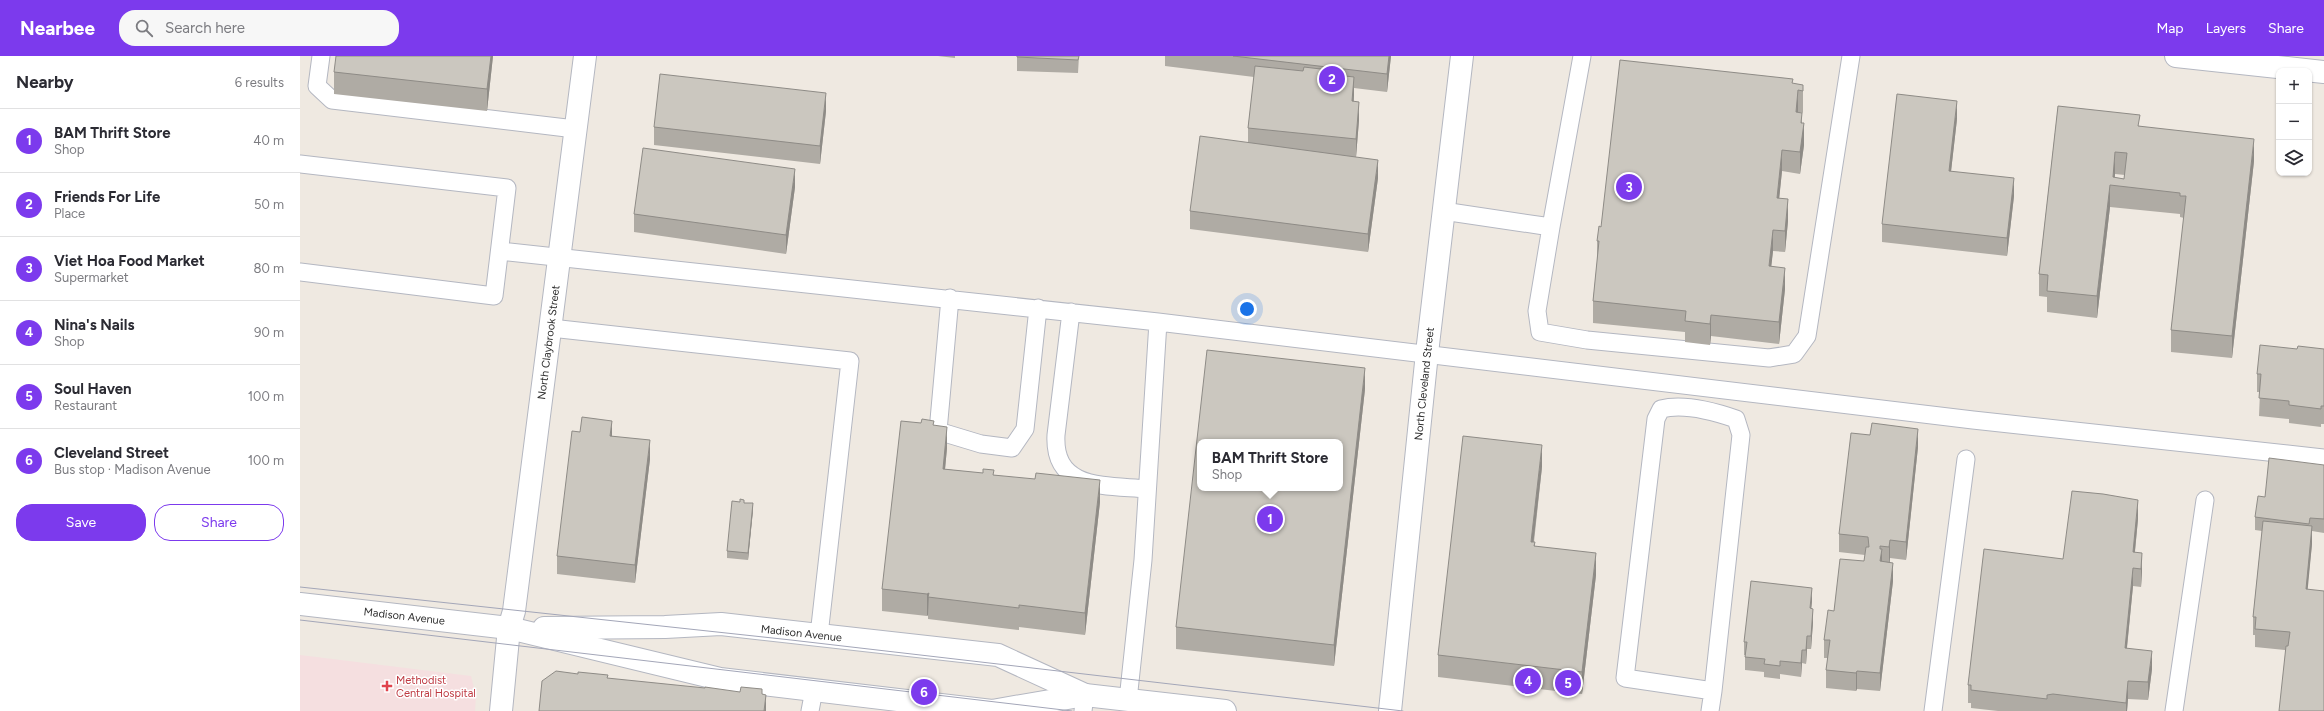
<!DOCTYPE html>
<html lang="en">
<head>
<meta charset="utf-8">
<style>
	body { margin:0; font-family:Figtree,sans-serif; background:#f7f7f7; color:#2b2b33 }
	.controls { position:absolute; right:12px; top:12px; display:grid; overflow:hidden; border-radius:8px; box-shadow:0 1px 3px #0004 }
	.controls button { width:36px; height:36px; display:grid; place-items:center; padding:0; border:0; border-bottom:1px solid #e1e1e2; background:#fff; color:#2b2b33; font:20px sans-serif }
	.you { position:absolute; left:947px; top:253px; width:14px; height:14px; margin:-10px; border:3px solid #fff; border-radius:50%; background:#1a73e8; box-shadow:0 0 0 6px #1a73e833 }
	.badge { display:grid; place-items:center; width:26px; height:26px; border-radius:50%; background:#7c3aed; color:#fff; font-size:13px; font-weight:700 }
	.pin { position:absolute; translate:-50% -50%; border:2px solid #fff; box-shadow:0 1px 4px #0006 }
	.popup { position:absolute; left:897px; top:383px; width:146px; height:52px; box-sizing:border-box; display:grid; place-content:center; border-radius:8px; background:#fff; filter:drop-shadow(0 1px 3px #0005); font-size:13px; white-space:nowrap; color:#7c7c81 }
	.popup b { font-size:15px; color:#2b2b33 }
	.popup::after { content:''; position:absolute; left:50%; top:100%; margin-left:-8px; border:8px solid transparent; border-top-color:#fff }
	.list { margin:0; padding:0; list-style:none }
	h2 { display:flex; justify-content:space-between; align-items:center; height:52px; margin:0; padding:0 16px; font-size:17px }
	h2 small { font-size:13px; font-weight:400; color:#7c7c81 }
	.list li { display:grid; grid-template-columns:26px 1fr auto; gap:12px; align-items:center; box-sizing:border-box; height:64px; padding:0 16px; border-top:1px solid #e1e1e2 }
	.list b { display:block; font-size:15px; white-space:nowrap }
	.list p { margin:0; font-size:13px; white-space:nowrap; color:#7c7c81 }
	.list em { font-size:13px; font-style:normal; color:#7c7c81 }
	.actions { display:flex; gap:8px; padding:12px 16px }
	.actions a { flex:1; padding:9px 0; border:1px solid #7c3aed; border-radius:16px; text-align:center; font-size:14px; color:#7c3aed }
	.actions .main { background:#7c3aed; color:#fff }
	.icon { flex:none; width:22px; height:22px; fill:none; stroke:currentColor; stroke-width:2; stroke-linecap:round; stroke-linejoin:round }
	.map { position:relative; flex:none; width:2024px; height:655px; overflow:hidden }
	header { display:flex; align-items:center; gap:24px; box-sizing:border-box; height:56px; padding:0 20px; background:#7c3aed; color:#fff }
	header strong { font-size:19px }
	nav { display:flex; gap:22px; margin-inline-start:auto; font-size:14px }
	.search { width:280px; height:36px; background:#f7f7f7; display:flex; align-items:center; gap:10px; box-sizing:border-box; padding:0 14px; border-radius:16px; color:#7c7c81; font-size:15px }
	main { display:flex }
	aside { flex:1; background:#fff }
	.map>svg:first-child { display:block }
</style>
</head>
<body>
<header>
<strong>Nearbee</strong>
<div class="search"><svg class="icon" aria-label="search" viewBox="0 0 24 24"><circle cx="10" cy="10" r="6"/><path d="M15 15l6 6"/></svg>Search here</div>
<nav><a>Map</a><a>Layers</a><a>Share</a></nav>
</header>
<main>
<aside>
<h2>Nearby<small>6 results</small></h2>
<ul class="list">
<li><span class="badge">1</span><div><b>BAM Thrift Store</b><p>Shop</p></div><em>40 m</em></li>
<li><span class="badge">2</span><div><b>Friends For Life</b><p>Place</p></div><em>50 m</em></li>
<li><span class="badge">3</span><div><b>Viet Hoa Food Market</b><p>Supermarket</p></div><em>80 m</em></li>
<li><span class="badge">4</span><div><b>Nina's Nails</b><p>Shop</p></div><em>90 m</em></li>
<li><span class="badge">5</span><div><b>Soul Haven</b><p>Restaurant</p></div><em>100 m</em></li>
<li><span class="badge">6</span><div><b>Cleveland Street</b><p>Bus stop · Madison Avenue</p></div><em>100 m</em></li>
</ul>
<div class="actions"><a class="main">Save</a><a>Share</a></div>
</aside>
<div class="map">
<svg width="2024" height="655" viewBox="0 0 2024 655">
	<rect width="100%" height="100%" fill="#efe9e1"/>
	<path fill="#f5dfe0" d="M0,599L171,620L176,640L175,655H0Z"/>
	<g fill="none" stroke-linecap="round" stroke-linejoin="round">
		<g stroke="#b4b7c1" stroke-width="19">
			<path id="service" d="M21,0L17,30L32,44L275,73
				M0,108L207,132L194,240L0,216
				M1143,155L1251,171L1282,0
				M1251,171L1237,255L1240,276L1287,284L1469,302L1494,298L1507,280L1551,0
				M200,195L858,266L1673,364L2024,402
				M650,242L638,375L681,388L712,392L725,373L738,252
				M771,256L756,379C753,435 807,429 847,433
				M251,272L550,305L519,579
				M828,644L843,504L858,266
				M510,655L514,634
				M783,655L785,639
				M1410,655L1413,635L1441,379L1436,363C1413,355 1384,347 1361,353L1356,363L1325,622L1413,635
				M1633,655L1666,403
				M1874,655L1905,444"/>
		</g>
		<g stroke="#b4b7c1" stroke-width="24">
			<g id="minor">
				<path d="M1876,0L2024,16"/>
				<path id="s1" d="M201,655L209,572L214,555L285,0"/>
			</g>
		</g>
		<g stroke="#b4b7c1" stroke-width="24">
			<g id="tertiary">
				<path id="s2" d="M0,548L209,572L420,623L598,644L692,655L785,639L925,655"/>
				<path id="s3" d="M244,572L365,571L421,568L698,599L785,639"/>
			</g>
		</g>
		<g stroke="#b4b7c1" stroke-width="24">
			<g id="secondary">
				<path id="s4" d="M1090,655L1127,297L1162,0"/>
			</g>
		</g>
		<use href="#service" stroke="#fff" stroke-width="17"/>
		<use href="#minor" stroke="#fff" stroke-width="22"/>
		<use href="#tertiary" stroke="#fff" stroke-width="22"/>
		<use href="#secondary" stroke="#fff" stroke-width="22"/>
		<path stroke="#a3a6b8" stroke-width="1" d="M0,531L491,584L1103,655
			M0,564L772,655"/>
	</g>
	<path fill="#afaba4" fill-rule="evenodd" d="M193,0L187,55L34,38V16Z
		M638,0H655V2Z
		M717,0H779L778,17L717,15Z
		M865,0H1091L1087,36L1054,32V46L1059,64L1056,101L1078,122L1068,196L890,173V155L948,86V72L954,21L865,10Z
		M1493,28L1503,29V57L1498,56V57L1502,67L1504,89L1500,118L1482,115L1479,142L1488,165L1485,196L1473,195L1471,210L1485,233L1479,288L1411,280L1410,289L1385,286V276L1293,267V245L1297,207V185L1301,171Z
		M1758,50L1840,70L1954,105L1932,302L1871,296V274L1884,162L1880,161V158L1810,151L1797,262L1747,256V241L1739,240V218ZM1815,118L1825,119L1824,123L1815,122Z
		M526,55L520,108L354,89V71Z
		M1657,63L1651,115L1714,140L1707,200L1582,186V168Z
		M495,131L486,198L334,176V158Z
		M2024,293V368H2021V371L1989,367V363L1959,360L1960,336H1957V318Z
		M1065,333L1034,610L876,593V571Z
		M634,369L647,392L645,413L694,419L800,446L785,579L719,571V574L628,563V559L627,560L582,555V533Z
		M280,376L312,380L350,403L335,527L257,518V500Z
		M1618,391L1606,504L1590,502V506L1593,525L1580,635L1557,633L1556,635L1526,632V614L1528,602H1524V584L1534,555L1564,505L1565,499L1539,496V478Z
		M2024,409V477L2012,475V488L2007,533L2024,655L1985,594L1955,591V579H1953V561L1962,475L1955,474V461L1965,441Z
		M1242,411L1234,486L1235,490L1296,519L1282,638L1138,621V599Z
		M444,447L453,454L448,504L427,502V495Z
		M1838,463L1835,496L1842,515L1841,531L1833,530L1827,592L1852,613L1848,644L1828,643L1827,655H1698L1671,652V647H1668V629Z
		M1512,545L1511,553L1513,566L1511,593H1507L1506,608L1502,607L1501,621L1480,618V623L1464,621V616L1445,614V599H1444V586Z"/>
	<path fill="#8e8b86" d="M191,0H193L187,55V33Z
		M1089,0H1091L1087,36V18Z
		M1054,21V39L1052,63V45Z
		M1498,34V56L1496,78V56Z
		M526,37V55L520,108V90Z
		M1657,45V63L1649,133V115Z
		M1059,46V64L1056,101V83Z
		M1502,57V79L1504,67V89L1500,118V96Z
		M1954,83V105L1932,302V280Z
		M1482,94V115L1477,164V142Z
		M1815,96V118L1814,129L1813,121Z
		M1078,104V122L1068,196V178Z
		M495,113V131L486,198V179Z
		M1714,122V140L1707,200V182Z
		M1810,129V151L1797,262V240Z
		M1488,143V165L1485,196V175Z
		M1473,174V195L1469,232V210Z
		M1485,212V233L1479,288V266Z
		M1411,259V280L1410,289V268Z
		M1065,312V333L1034,610V589Z
		M312,365V383L310,380Z
		M647,371V392L643,434V413Z
		M1618,373V391L1606,504V486Z
		M350,384V403L335,527V509Z
		M1242,389V411L1231,507V486Z
		M800,424V446L785,579V557Z
		M1838,444V463L1833,514V496Z
		M453,447V454L448,504V497Z
		M2012,470V488L2006,551V533Z
		M1590,484V502L1589,509V491Z
		M1580,490V505L1582,493V511L1580,523Z
		M1296,497V519L1282,638V616Z
		M1842,497V515L1841,531V513Z
		M1593,507V525L1580,635V617Z
		M1833,512V530L1825,610V592Z
		M1512,532V545L1510,566V552Z
		M629,537L628,559L627,560V538Z
		M1513,553V566L1511,593V580Z
		M1507,580V593L1506,608V594Z
		M1502,594V607L1501,621V607Z
		M1852,595V613L1848,644V626Z
		M1557,615V633L1556,635V617Z
		M1828,625V643L1827,655H1826V647Z
		M466,639V655H464Z"/>
	<path fill="#cbc7bf" stroke="#8e8b86" fill-rule="evenodd" d="M36,0H191L187,33L34,16Z
		M717,0H779L778,4L717,1Z
		M933,0H1089L1087,18Z
		M1320,4L1493,23L1492,27L1503,29V35L1498,34L1496,56L1502,57L1501,67H1504L1500,96L1482,94L1477,142L1488,143L1485,175L1473,174L1469,210L1485,212L1479,266L1411,259L1410,268L1385,265L1386,255L1293,245L1299,185H1297L1299,170L1301,171Z
		M955,10L1003,15L1004,11L1029,14L1028,18L1054,21L1052,45L1059,46L1056,83L948,72Z
		M360,18L526,37L520,90L354,71Z
		M1597,38L1657,45L1649,115L1714,122L1707,182L1582,168Z
		M1758,50L1840,59L1838,70L1954,83L1932,280L1871,274L1886,140H1880V137L1810,129L1797,240L1747,235L1748,219L1739,218ZM1815,96L1827,97L1824,123L1813,121Z
		M900,80L1078,104L1068,178L890,155Z
		M343,92L495,113L486,179L334,158Z
		M1960,289L1997,293L1998,290L2024,293V350H2021V353L1989,349V345L1959,342L1961,318H1957Z
		M907,294L1065,312L1034,589L876,571ZM900,386H1040V432H900Z
		M282,361L312,365L310,380L350,384L335,509L257,500L272,375L280,376Z
		M622,363L634,365L633,369L647,371L643,413L683,417V413L694,414L693,419L735,423L736,417L800,424L785,557L719,549V552L628,541L629,537L627,538L582,533L601,365L621,367Z
		M1572,367L1618,373L1606,486L1590,484L1589,491L1580,490V493H1582L1580,505L1593,507L1580,617L1557,615L1556,617L1526,614L1530,584H1524L1528,554L1534,555L1540,503L1564,505L1566,491H1569L1568,481L1539,478L1551,377L1570,379Z
		M1163,380L1242,389L1231,486H1235L1234,490L1296,497L1282,616L1138,599Z
		M1969,402L2024,409V463L2010,462L2009,468L1955,461L1958,440L1965,441Z
		M1772,435L1803,438L1838,444L1833,496L1842,497L1841,513L1833,512L1825,592L1852,595L1848,626L1828,625L1826,647L1753,638L1747,639V643L1671,634V629H1668L1684,493L1763,503Z
		M440,443L444,444V447H453L448,497L427,495L432,445L440,446Z
		M1963,465L2012,470L2006,533L2024,535V655H1979L1986,590H1988L1990,576L1955,573L1956,561H1953Z
		M1451,525L1512,532L1510,552L1513,553L1511,580H1507L1506,594H1502L1501,607L1480,605V610L1464,608L1465,603L1445,601L1447,586H1444Z
		M256,615L278,618V616L308,619L307,622L405,632V631L440,636L441,631L462,633V638L466,639L464,655H239L242,625Z"/>
	<path fill="#e0444e" stroke="#fff" stroke-width="1.5" d="M85 624h4v4h4v4h-4v4h-4v-4h-4v-4h4z"/>
	<g text-anchor="middle" stroke-width="3" stroke-linejoin="round" paint-order="stroke">
		<g font-size="11" fill="#2e2e2e" stroke="#fff">
			<text dy="4" stroke="none"><textPath href="#s1" startOffset="372">North Claybrook Street</textPath></text>
			<text dy="4" stroke="none"><textPath href="#s4" startOffset="329">North Cleveland Street</textPath></text>
			<text dy="4" stroke="none"><textPath href="#s2" startOffset="105">Madison Avenue</textPath></text>
			<text dy="4" stroke="none"><textPath href="#s3" startOffset="258">Madison Avenue</textPath></text>
		</g>
		<g font-size="11" fill="#be3a42" stroke="#fff" text-anchor="start">
			<text x="96" y="628">Methodist<tspan x="96" dy="13">Central Hospital</tspan></text>
		</g>
	</g>
</svg>
<div class="controls">
<button>+</button>
<button>−</button>
<button><svg class="icon" aria-label="layers" viewBox="0 0 24 24"><path d="M12 4l9 5-9 5-9-5zM3 14l9 5 9-5"/></svg></button>
</div>
<div class="you"></div>
<div class="pin badge" style="left:970px;top:463px">1</div>
<div class="popup"><b>BAM Thrift Store</b>Shop</div>
<div class="pin badge" style="left:1032px;top:23px">2</div>
<div class="pin badge" style="left:1329px;top:131px">3</div>
<div class="pin badge" style="left:1228px;top:625px">4</div>
<div class="pin badge" style="left:1268px;top:627px">5</div>
<div class="pin badge" style="left:624px;top:636px">6</div>
</div>
</main>
</body>
</html>
